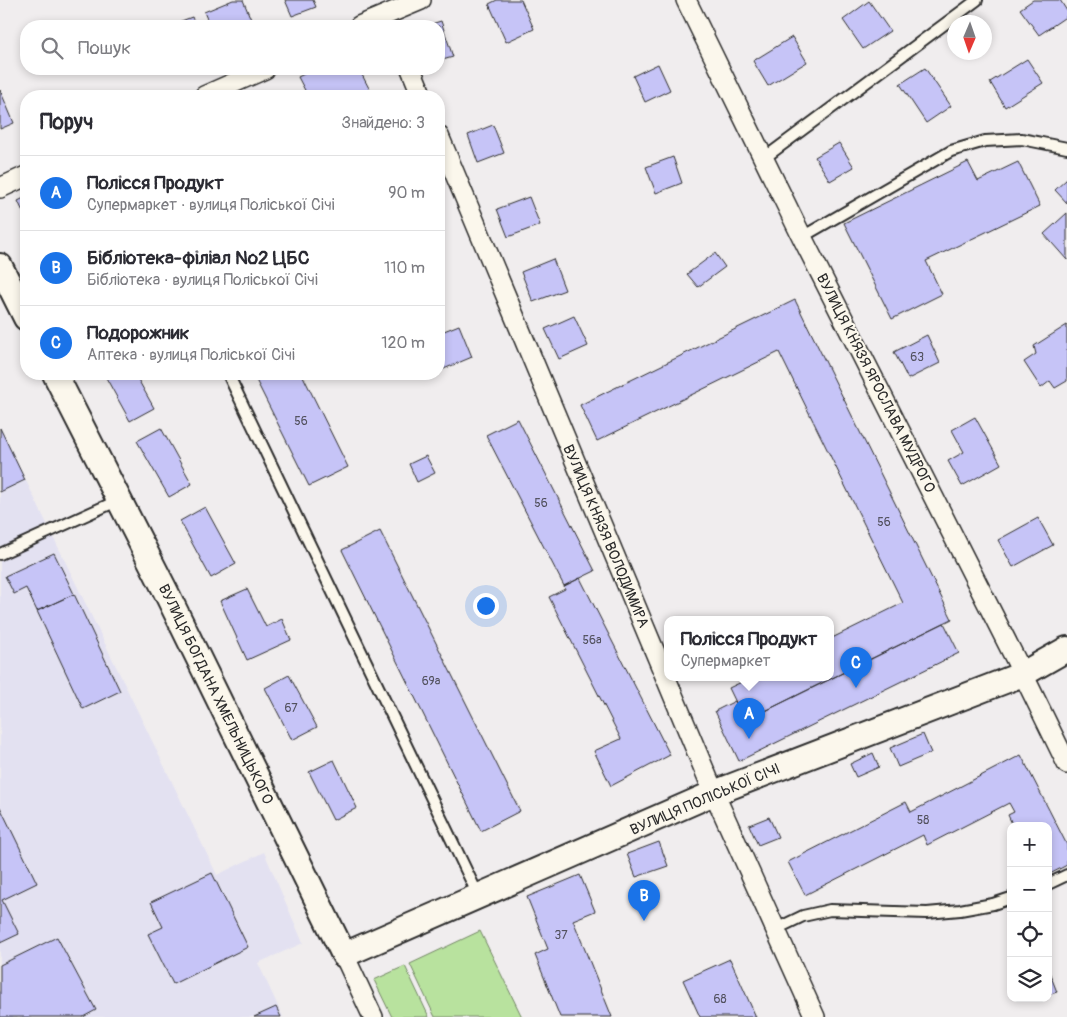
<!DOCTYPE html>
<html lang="uk">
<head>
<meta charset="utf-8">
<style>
	body { margin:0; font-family:Pangolin,sans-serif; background:#f2f2f3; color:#2b2b33 }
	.controls { position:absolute; right:15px; bottom:15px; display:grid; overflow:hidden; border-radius:10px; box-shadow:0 2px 8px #0003 }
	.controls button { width:45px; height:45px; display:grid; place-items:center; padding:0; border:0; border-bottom:1px solid #e1e1e2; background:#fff; color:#2b2b33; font:25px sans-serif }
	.compass { position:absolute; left:947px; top:15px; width:45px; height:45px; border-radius:50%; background:#fff; box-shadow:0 2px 8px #0003; rotate:182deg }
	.you { position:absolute; left:485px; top:605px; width:18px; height:18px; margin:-12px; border:4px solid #fff; border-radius:50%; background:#1a73e8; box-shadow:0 0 0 8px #1a73e833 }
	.badge { display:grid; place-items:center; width:32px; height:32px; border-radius:50%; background:#1a73e8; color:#fff; font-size:16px; font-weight:700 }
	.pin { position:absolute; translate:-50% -41px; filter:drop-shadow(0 1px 2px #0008) }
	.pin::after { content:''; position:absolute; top:26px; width:18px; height:15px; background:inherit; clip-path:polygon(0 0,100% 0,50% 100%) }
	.popup { position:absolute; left:664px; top:616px; width:170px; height:65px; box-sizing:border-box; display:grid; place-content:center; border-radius:10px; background:#fff; filter:drop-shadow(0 1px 4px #0005); font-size:16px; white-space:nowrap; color:#7c7c81 }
	.popup b { font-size:19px; color:#2b2b33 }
	.popup::after { content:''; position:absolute; left:50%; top:100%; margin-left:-10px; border:10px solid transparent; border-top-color:#fff }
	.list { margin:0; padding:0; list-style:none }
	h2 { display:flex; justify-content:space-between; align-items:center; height:65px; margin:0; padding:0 20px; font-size:21px }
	h2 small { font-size:16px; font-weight:400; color:#7c7c81 }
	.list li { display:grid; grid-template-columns:32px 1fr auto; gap:15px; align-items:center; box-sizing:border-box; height:75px; padding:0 20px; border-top:1px solid #e1e1e2 }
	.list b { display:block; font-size:19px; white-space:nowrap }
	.list p { margin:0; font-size:16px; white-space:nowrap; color:#7c7c81 }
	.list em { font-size:16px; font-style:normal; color:#7c7c81 }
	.icon { flex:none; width:28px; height:28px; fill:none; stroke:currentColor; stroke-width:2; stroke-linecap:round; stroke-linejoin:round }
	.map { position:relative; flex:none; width:1067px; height:1017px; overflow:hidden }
	.search { position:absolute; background:#fff; box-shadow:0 2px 8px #0003; left:20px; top:20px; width:425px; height:55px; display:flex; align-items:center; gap:12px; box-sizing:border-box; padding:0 18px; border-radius:20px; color:#7c7c81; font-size:19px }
	.panel { position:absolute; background:#fff; box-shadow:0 2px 8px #0003; left:20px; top:90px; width:425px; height:290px; border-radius:20px }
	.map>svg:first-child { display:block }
</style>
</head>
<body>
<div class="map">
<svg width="1067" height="1017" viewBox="0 0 1067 1017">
	<rect width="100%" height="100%" fill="#f0edee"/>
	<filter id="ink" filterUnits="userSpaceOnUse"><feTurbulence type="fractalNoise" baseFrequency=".02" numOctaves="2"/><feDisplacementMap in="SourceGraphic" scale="10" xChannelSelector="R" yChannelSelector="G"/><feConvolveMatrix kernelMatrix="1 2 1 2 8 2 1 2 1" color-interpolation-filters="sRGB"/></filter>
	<g filter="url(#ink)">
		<path fill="#e3e1f1" d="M0,427L217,875L264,852L303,943L258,963L283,1017H0Z"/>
		<path fill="#b8e29e" stroke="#728664" d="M480,931L522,1017H435L410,964Z
			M405,966L429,1017H392L374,980Z"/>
		<path fill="#c6c4f7" stroke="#2b2b2b" d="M233,0H243L252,22L243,26H210L204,12Z
			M285,0H313L316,7L292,16Z
			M497,0H521L534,29L506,42L489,4Z
			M1033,0H1060L1067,11V16L1039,35L1020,9Z
			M869,1L890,31L863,49L843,20Z
			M192,17L196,26H168Z
			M441,21L453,57L439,61V26H425Z
			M792,37L807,62L768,86L753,61Z
			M1027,59L1043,83L1005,107L990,82Z
			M658,64L670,90L645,102L633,76Z
			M925,68L951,106L926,123L900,84Z
			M314,69H359L373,96H308L298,77Z
			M0,90L14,123L0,129Z
			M493,125L504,153L478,163L468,135Z
			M839,143L854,167L830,181L815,157Z
			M673,157L682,183L656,193L646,167Z
			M968,162L978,181L1018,162L1040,206L926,261L942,294L892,319L844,223Z
			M1067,179V203L1055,190Z
			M26,197V218L18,201Z
			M529,197L540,225L508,237L497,209Z
			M1067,213V260L1044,234Z
			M715,253L725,267L698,287L687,274Z
			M553,259L565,290L533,302L521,272Z
			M795,300L952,619L745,721L729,688L750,678H830V639L903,603L779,352L597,441L580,405Z
			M574,316L588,346L559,359L545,329Z
			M459,325L472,357L439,371V333Z
			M1067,325V381L1055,388L1050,381L1041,388L1024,362L1036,354L1034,346Z
			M927,335L940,363L908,379L894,352Z
			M104,374H135L154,408L130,421Z
			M253,374H302L348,467L309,486Z
			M975,417L1001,464L962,486L948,461L964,452L952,430Z
			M518,419L595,571L564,586L486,435Z
			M0,428L25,480L0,492Z
			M161,428L192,484L169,497L137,441Z
			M426,456L435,473L417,482L409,464Z
			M205,507L236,564L211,578L180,521Z
			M1038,518L1053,545L1013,567L998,540Z
			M380,531L520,811L481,831L342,550Z
			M54,553L74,594L37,611L26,588L14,594L5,576Z
			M580,578L670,755L611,786L594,751L621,739L549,597L565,589L564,586Z
			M247,589L266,627L282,619L291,640L247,660L220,601Z
			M74,594L120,691L83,709L37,611Z
			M944,623L959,653L739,761L715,711L735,701L745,721Z
			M289,675L317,727L292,740L265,688Z
			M923,734L931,753L898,767L890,748Z
			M873,753L879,767L856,777L850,764Z
			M1021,755L1067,845V865L1048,875V826H1013L1008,815L1014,812L1009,803L927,845L923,835L805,895L788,862L906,802L911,812Z
			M334,760L357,808L333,820L309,772Z
			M0,807L37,883L2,900L19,934L0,943Z
			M769,817L778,837L758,845L749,825Z
			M659,842L668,866L636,877L627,854Z
			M212,873L248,947L173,984L148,934L163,927L151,902Z
			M580,875L595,911L573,920L612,1017H560L535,955L548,949L527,897Z
			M57,937L96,1010L83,1017H0V965Z
			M730,959L756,1017H700L683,980Z
			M1048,969L1057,992L1048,995Z
			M276,1007L281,1017H254Z"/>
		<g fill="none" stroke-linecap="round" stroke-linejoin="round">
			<g stroke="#2b2b2b" stroke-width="14">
				<path id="service" d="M763,159L977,0
					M802,237L951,151L985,141L1022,139L1067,148
					M228,374L479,897
					M0,554L119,500
					M1048,884L1067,875
					M776,929L803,916L830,910L927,913L960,910L993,904L1011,898"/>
			</g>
			<g stroke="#2b2b2b" stroke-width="22">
				<path id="minor" d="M686,0L802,237L1023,674L1067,764
					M359,26L421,0
					M411,69L422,96
					M204,96L265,69
					M439,136L714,793L815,1017
					M0,188L26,176
					M344,955L373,1017"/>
			</g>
			<g stroke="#2b2b2b" stroke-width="28">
				<path id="tertiary" d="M0,266L26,318
					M55,374L165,590L344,955L714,793L1023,674L1067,649"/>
			</g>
			<use href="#service" stroke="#fbf7ec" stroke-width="10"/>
			<use href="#minor" stroke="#fbf7ec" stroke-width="19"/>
			<use href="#tertiary" stroke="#fbf7ec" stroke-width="24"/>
		</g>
	</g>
	<g text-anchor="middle" stroke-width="4" stroke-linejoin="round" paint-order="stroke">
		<g font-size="12" fill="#52515e">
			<text x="917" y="361">63</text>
			<text x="301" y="425">56</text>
			<text x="541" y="507">56</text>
			<text x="884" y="526">56</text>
			<text x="592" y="644">56а</text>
			<text x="431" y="685">69а</text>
			<text x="291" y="712">67</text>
			<text x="923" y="824">58</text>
			<text x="561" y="939">37</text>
			<text x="720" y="1003">68</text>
		</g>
		<g font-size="15" fill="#2b2b2b" stroke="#fbf7ec">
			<text transform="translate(876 383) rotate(63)" y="5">ВУЛИЦЯ КНЯЗЯ ЯРОСЛАВА МУДРОГО</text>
			<text transform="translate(606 536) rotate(67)" y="5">ВУЛИЦЯ КНЯЗЯ ВОЛОДИМИРА</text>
			<text transform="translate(216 694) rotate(64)" y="5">ВУЛИЦЯ БОГДАНА ХМЕЛЬНИЦЬКОГО</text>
			<text transform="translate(705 799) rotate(-23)" y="5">ВУЛИЦЯ ПОЛІСЬКОЇ СІЧІ</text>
		</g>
	</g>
</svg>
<div class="controls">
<button>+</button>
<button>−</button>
<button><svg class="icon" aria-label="locate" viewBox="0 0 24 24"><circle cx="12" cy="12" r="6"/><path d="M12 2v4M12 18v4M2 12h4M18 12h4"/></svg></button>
<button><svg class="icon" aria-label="layers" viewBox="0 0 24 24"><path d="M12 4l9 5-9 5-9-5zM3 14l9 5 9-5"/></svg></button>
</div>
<svg class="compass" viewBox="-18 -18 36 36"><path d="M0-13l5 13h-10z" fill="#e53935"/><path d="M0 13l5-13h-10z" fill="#7c7c81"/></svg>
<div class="you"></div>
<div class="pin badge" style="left:749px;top:739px">A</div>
<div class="popup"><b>Полісся Продукт</b>Супермаркет</div>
<div class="pin badge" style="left:644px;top:921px">B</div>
<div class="pin badge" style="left:856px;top:688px">C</div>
<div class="search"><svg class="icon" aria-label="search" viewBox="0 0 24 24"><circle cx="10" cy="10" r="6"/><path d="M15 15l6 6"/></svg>Пошук</div>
<section class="panel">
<h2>Поруч<small>Знайдено: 3</small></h2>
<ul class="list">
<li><span class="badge">A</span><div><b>Полісся Продукт</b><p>Супермаркет · вулиця Поліської Січі</p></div><em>90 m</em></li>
<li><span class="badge">B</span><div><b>Бібліотека-філіал №2 ЦБС</b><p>Бібліотека · вулиця Поліської Січі</p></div><em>110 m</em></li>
<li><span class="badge">C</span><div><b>Подорожник</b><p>Аптека · вулиця Поліської Січі</p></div><em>120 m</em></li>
</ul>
</section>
</div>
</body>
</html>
